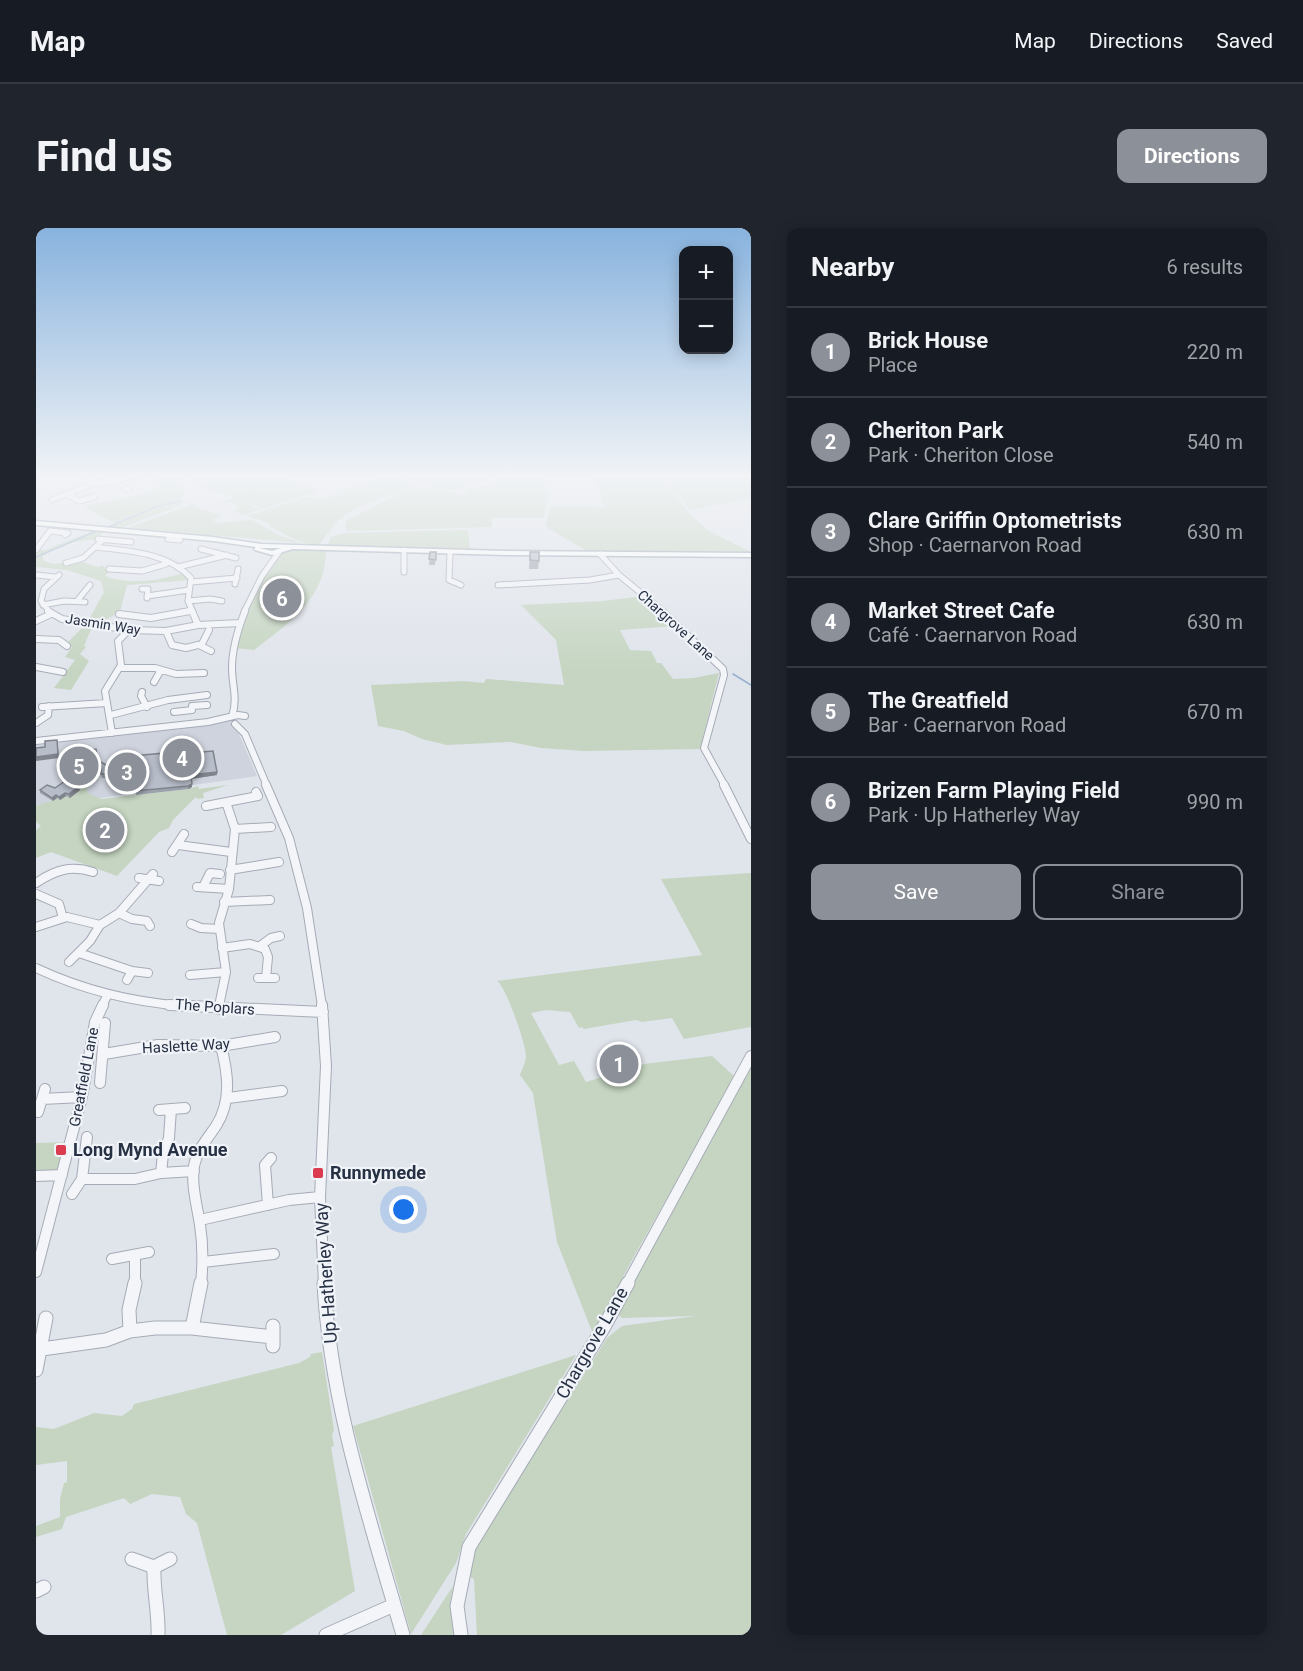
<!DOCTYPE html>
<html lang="en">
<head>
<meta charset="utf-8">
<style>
	body { margin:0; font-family:Roboto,sans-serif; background:#20242c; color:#f1f3f6 }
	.controls { position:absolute; right:18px; top:18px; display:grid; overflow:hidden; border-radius:12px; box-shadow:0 3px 15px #0003 }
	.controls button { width:54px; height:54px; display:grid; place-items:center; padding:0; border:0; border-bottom:2px solid #363941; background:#171b24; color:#f1f3f6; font:30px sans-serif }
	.you { position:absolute; left:368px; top:982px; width:21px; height:21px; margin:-15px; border:4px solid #fff; border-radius:50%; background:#1a73e8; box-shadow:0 0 0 9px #1a73e833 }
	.badge { display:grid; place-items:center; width:39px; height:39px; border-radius:50%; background:#8c9099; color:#fff; font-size:20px; font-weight:700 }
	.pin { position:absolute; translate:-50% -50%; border:3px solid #fff; box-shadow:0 2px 6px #0006 }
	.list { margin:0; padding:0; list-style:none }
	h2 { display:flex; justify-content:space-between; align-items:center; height:78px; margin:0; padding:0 24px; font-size:26px }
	h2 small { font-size:20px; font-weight:400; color:#9ea1a6 }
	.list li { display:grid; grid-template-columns:39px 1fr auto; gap:18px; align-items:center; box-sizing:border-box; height:90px; padding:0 24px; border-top:2px solid #363941 }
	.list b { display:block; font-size:22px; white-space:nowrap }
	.list p { margin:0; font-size:20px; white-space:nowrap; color:#9ea1a6 }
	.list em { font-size:20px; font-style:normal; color:#9ea1a6 }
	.actions { display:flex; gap:12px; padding:18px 24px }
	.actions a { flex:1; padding:14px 0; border:2px solid #8c9099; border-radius:12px; text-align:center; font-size:21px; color:#8c9099 }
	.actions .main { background:#8c9099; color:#fff }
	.map { position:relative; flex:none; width:715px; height:1407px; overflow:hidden; border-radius:12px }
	header { display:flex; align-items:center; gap:36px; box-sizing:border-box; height:84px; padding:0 30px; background:#171b24; border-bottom:2px solid #363941 }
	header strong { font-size:28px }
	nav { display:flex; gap:33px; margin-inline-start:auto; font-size:21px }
	.intro { display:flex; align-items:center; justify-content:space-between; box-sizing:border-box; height:144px; padding:0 36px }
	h1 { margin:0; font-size:42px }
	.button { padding:15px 27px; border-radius:12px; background:#8c9099; color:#fff; font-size:21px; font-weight:700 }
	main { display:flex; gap:36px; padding:0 36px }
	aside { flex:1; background:#171b24; border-radius:12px; box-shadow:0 3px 15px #0003 }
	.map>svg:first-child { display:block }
</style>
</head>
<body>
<header>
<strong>Map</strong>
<nav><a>Map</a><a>Directions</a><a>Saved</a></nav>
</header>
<div class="intro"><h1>Find us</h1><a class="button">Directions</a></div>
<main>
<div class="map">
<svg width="715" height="1407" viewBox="0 0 715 1407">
	<rect width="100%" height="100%" fill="#e0e4eb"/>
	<path fill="#ced3dd" d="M197,492L221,548L0,579V517Z"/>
	<path fill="#c5d5c1" d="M134,246H158L125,259L144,253L150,264L142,273L107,283L79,295L47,278L99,268L125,260L118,254Z
		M161,246C207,246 239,244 282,263L226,281L205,272L223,282L207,287L197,282L204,280L198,274L184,276L197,269L153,255Z
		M353,246H460L429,259L409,263Z
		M470,246L504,248L513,264L508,290H455L456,299L311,303L309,294C322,286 372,260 385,259C401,259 412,267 431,265V262L453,257Z
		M558,246H715V270L654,282L633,254L641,250L631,253L652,284L671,302L715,324H552L509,298L515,278L569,279Z
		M348,248L383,258C356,268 318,275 298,297C293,303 288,310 284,316C267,318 248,306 234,298V295L211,288L270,269L285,272Z
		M146,274L151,275L85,300L74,299L123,279Z
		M157,276L163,281L186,287L178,292L180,295L216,292L244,308L266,315L92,300Z
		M59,302L69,303L59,312C43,311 20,318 7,328V332C18,339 28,334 40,333C47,333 56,338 63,339L66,337L73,344L69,348C96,358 125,352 151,344L155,352L91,357L84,384L56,399L48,418L50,419L44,426L53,433L35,462L18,460L39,432L29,429L36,419L31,415L51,395L68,364L65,353L31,342L0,339V322H9Z
		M432,302L434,322L291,318L295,309L309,305Z
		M254,320H290C291,370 253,395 218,422L198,420L211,378L243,324Z
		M607,368L641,398L584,402L594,422L615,423L621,435H625L637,451L658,450L683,445L664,521L548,523L505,520L475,514L411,517L386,511L368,503L342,498L335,457L427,453L448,455L450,451L528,457L520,412L485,377L566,373Z
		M51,556V565L65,571L153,561L162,558L163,561L192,557L167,565L168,570L162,571L160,569L137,592L133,600L123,604L81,648L15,624L0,630V602L5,598L0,594V578L30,568L34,570L41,565L43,558Z
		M715,645V799L648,811L636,790L606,794L600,792L548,801L546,799L543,800L534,784L510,782L495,785L523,837L538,833L550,854L608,836L676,828L699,849L596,1032L557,1106L521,1014L497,865L484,847C486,841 490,834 490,828C490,817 470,758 461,753L666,727L625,651Z
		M715,838V1407H441L438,1351L432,1348L434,1328L571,1110L586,1098L660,1088L586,1090L581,1085Z
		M35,914L26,947L0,948V915Z
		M286,1124L298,1202L296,1207L298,1218L295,1219L319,1363L245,1407H191L161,1295L150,1286L144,1269L116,1266L94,1276L88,1270L30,1289L26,1301L0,1309V1298L24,1289V1271L28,1255L31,1254V1233L0,1237V1199L18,1201L58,1185L86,1188L96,1181L98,1176L263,1135L274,1129L275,1126Z
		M540,1127L430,1306L420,1335L375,1406L317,1198Z
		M417,1358L414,1375L418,1407H385Z"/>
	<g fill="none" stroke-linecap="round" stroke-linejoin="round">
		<path stroke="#98b1ce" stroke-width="1.5" d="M72,299L120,279L145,273
			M0,329L61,303
			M697,446L715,457"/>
		<g stroke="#a5abb6" stroke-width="7">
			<path id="minor-far4" d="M0,248L4,246
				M76,254L93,262
				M58,256L54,253L67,246
				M31,266L43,273L58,269
				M16,272L54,257L107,246
				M62,311L95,314
				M132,311L144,312
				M59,319C92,323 131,324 155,350L152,373L157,384
				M165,321L200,330
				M0,322L14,303L32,305L29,307
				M368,322V344
				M414,324L413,352L425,357
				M564,326L583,347L628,384
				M30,335L47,330L67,312
				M142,339L191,327
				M73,341L106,343L130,336
				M0,347L20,349
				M155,354L201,350
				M199,356L202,341
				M462,357L554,352L583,347
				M106,361H112L111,370
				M111,368L153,362
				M41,373L54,357
				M152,373L174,371L186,373
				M7,377L28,373L49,374
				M14,384L5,373L8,361L23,347
				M146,384L154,383
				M208,384L226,348L243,324"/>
		</g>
		<g stroke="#a5abb6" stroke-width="8">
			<path id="minor-far3" d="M12,383L26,391L93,402L130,403L162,397L204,395
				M156,383L162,397
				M626,383L687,441L688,447L668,520L689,558
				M83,386L115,390L154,383
				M0,393L15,386
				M130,403L136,417L150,420L166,416L173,402
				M0,411L23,412L31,418
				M163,417L175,423
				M0,439L27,444
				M84,440H119L140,446L168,445
				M118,454L125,442
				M106,464L105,468L111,479
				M6,479L71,475
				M138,484L156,482V478L171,477
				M75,487L132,472L171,467
				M196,488C202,471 196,457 196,440C196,420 202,401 209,383
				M0,495L12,487L13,478
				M199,496L209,506L231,558
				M76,505L69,463L85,437L82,413L93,402
				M0,513L172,494L202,487L209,488"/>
		</g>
		<g stroke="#a5abb6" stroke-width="10">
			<path id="minor-far2" d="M230,557L253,610L271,680L286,778
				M688,557L715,611
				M170,578L222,568L220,564
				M199,601L235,599
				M142,617L195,624
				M136,624L148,606
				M194,642L243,634
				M103,650L123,653
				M0,655C19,642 35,637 57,644
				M161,659L193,661
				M167,659L174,645L184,646
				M0,666L23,676L27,690
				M188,674L234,672
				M83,685L96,691L111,693L114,698
				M155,696L165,700L183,701
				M0,699L31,689L64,697
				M224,718L235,710L244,708
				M186,720L214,716L229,721L232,729L230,750
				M43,725L96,743L112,745
				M33,734L54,713L64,697L83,685L117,646
				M0,740C47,762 96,774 148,778
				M154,747L190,744
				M222,750H239
				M91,752L96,743
				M66,778L72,766
				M183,778L190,744L183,695L193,661L199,601L190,574"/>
		</g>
		<g stroke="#a5abb6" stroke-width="12">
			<path id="minor-far1" d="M133,777L287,784
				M286,777L290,838L284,969L288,1056
				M182,781L183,777
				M68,826L122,817L185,818L239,809
				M64,855L69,795
				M192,870L246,863
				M6,871L46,869
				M123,882L149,880
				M2,884L9,861
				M125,945L127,926L133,910L135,881
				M0,948L26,947
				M46,951H99L125,945L158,943
				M36,966L46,951L51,909
				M232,977L229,937L235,930
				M164,992L253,972L284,969
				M99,1027V1056
				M76,1031L113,1024
				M167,1034L238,1026
				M0,1044L46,869L59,794L67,777
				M165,1056C167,1036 167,1016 164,997C161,977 155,957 158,938C161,922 172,910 180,898C196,873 192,845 185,818
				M591,1056L715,828"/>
		</g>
		<g stroke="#a5abb6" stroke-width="15">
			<path id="minor" d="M288,1055C294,1175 334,1292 367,1407
				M237,1098V1118
				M156,1100L165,1055
				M94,1103L93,1082L99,1055
				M6,1121L70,1112L94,1103L119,1100H156L237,1109
				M0,1142L10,1090
				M96,1331L118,1339L134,1331
				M118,1339C117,1362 123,1384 122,1407
				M0,1363L8,1359
				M290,1407L358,1377
				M425,1407L421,1378L433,1319L569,1097L592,1055"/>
		</g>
		<g stroke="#9ea8b7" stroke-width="3">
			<path id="major" d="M0,293L177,309L225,316L470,323L715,325V329L470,327L257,321L236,327L219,322L218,321L220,319L177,313L0,297ZM223,320H245L236,323Z"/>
		</g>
		<use href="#minor-far4" stroke="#f4f5f8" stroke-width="5"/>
		<use href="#minor-far3" stroke="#f4f5f8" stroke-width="6"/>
		<use href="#minor-far2" stroke="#f4f5f8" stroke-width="8"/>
		<use href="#minor-far1" stroke="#f4f5f8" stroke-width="10"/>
		<use href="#minor" stroke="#f4f5f8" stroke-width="13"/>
		<use href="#major" fill="#fff" fill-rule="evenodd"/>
	</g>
	<path fill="#9da3ad" d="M394,324H400L399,337H393Z
		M494,324L503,333L502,341H493Z
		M60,521L64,544L52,545L51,542H45L35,538L33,529Z
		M70,537L181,547L155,551L156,559L153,561L100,567L99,561L85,562L84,550H66L65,546Z
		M19,560L44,562L34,570L30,568L24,572L21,570L17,573L4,565V562Z"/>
	<path fill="#80848d" d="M21,512L23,530L0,533V529Z
		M60,521L64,544L52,545L51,542H45L43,533L50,532Z
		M181,544V547L155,551L156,559L153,561L152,558L155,547Z
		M99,557L100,560L85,562L84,559Z
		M43,558L44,562L34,570L33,566Z
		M29,565L30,568L24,572L23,569Z
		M20,567L21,570L17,573L16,570Z"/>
	<path fill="#b7bdc9" stroke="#80848d" stroke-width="1.5" d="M394,324H400V332L393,331Z
		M494,324H503V333L494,332Z
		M21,512L22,526L0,529V520L9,519V513Z
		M60,521L62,534L50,536V532L43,533L33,529L36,525Z
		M160,522L166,524L177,523L181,544L155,547L156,556L152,558L99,563V557L84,559L83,546H65V534L70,537L98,535L97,528Z
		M32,551L42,555L43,558L33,566L29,565L23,569L20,567L16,570L4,562L11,557L19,560Z"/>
	<linearGradient id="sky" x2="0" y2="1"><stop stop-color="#88b3de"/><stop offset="0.56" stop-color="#f1f3f6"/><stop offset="1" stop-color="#f1f3f6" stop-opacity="0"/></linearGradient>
	<rect width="715" height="443" fill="url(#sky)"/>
	<g fill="#da3b4f" stroke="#f0f3f8" stroke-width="2">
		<rect x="19" y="916" width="12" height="12" rx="3"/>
		<rect x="276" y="939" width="12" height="12" rx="3"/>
	</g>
	<g text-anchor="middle" stroke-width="4.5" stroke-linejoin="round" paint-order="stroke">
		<g font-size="14" fill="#273144" stroke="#f0f3f8">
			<text transform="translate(67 396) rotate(9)" y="5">Jasmin Way</text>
			<text transform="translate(640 397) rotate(42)" y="5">Chargrove Lane</text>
		</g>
		<g font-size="15" fill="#273144" stroke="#f0f3f8">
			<text transform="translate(179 779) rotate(4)" y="5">The Poplars</text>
			<text transform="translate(150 818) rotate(-3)" y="5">Haslette Way</text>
			<text transform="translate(48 849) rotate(-79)" y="5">Greatfield Lane</text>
		</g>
		<g font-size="18" font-weight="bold" fill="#273144" stroke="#f0f3f8" text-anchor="start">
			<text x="37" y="928">Long Mynd Avenue</text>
			<text x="294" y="951">Runnymede</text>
		</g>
		<g font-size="18" fill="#273144" stroke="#f0f3f8">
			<text transform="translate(290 1045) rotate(-94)" y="6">Up Hatherley Way</text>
			<text transform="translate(556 1115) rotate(-60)" y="6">Chargrove Lane</text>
		</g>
	</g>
</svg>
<div class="controls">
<button>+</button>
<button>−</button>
</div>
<div class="you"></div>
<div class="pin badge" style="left:583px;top:836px">1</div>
<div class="pin badge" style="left:69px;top:602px">2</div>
<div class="pin badge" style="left:91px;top:544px">3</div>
<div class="pin badge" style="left:146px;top:530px">4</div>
<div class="pin badge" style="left:43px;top:538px">5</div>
<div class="pin badge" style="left:246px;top:370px">6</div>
</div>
<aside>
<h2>Nearby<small>6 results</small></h2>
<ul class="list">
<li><span class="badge">1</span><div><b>Brick House</b><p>Place</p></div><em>220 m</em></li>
<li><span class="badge">2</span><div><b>Cheriton Park</b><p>Park · Cheriton Close</p></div><em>540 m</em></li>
<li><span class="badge">3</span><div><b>Clare Griffin Optometrists</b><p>Shop · Caernarvon Road</p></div><em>630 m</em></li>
<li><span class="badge">4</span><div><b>Market Street Cafe</b><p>Café · Caernarvon Road</p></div><em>630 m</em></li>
<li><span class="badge">5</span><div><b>The Greatfield</b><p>Bar · Caernarvon Road</p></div><em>670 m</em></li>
<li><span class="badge">6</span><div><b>Brizen Farm Playing Field</b><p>Park · Up Hatherley Way</p></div><em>990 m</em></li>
</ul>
<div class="actions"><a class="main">Save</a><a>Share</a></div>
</aside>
</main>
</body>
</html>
